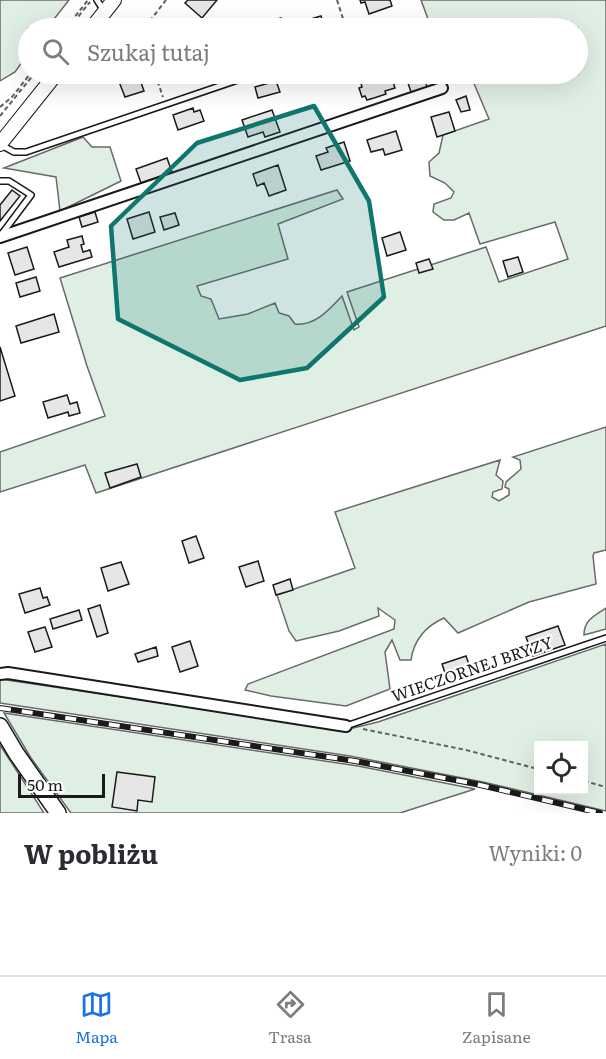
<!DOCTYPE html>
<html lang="pl">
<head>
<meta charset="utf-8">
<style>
	body { margin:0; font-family:Literata,serif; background:#f7f7f7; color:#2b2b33 }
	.controls { position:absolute; right:18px; bottom:18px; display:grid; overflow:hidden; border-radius:0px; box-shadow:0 6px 24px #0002 }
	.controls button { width:54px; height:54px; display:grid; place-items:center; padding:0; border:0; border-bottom:2px solid #e1e1e2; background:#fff; color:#2b2b33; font:30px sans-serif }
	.scale { position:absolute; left:18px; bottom:15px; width:87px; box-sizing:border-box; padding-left:6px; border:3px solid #1a1a1a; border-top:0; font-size:16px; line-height:21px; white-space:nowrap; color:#1a1a1a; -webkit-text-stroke:4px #fff; paint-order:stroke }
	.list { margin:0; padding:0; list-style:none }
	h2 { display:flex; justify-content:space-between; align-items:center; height:78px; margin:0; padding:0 24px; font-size:26px }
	h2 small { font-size:20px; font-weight:400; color:#7c7c81 }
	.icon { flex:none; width:33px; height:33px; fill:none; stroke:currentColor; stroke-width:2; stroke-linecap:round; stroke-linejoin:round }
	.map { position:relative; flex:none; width:606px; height:813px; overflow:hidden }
	.search { position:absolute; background:#fff; box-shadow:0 6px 24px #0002; left:18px; right:18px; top:18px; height:66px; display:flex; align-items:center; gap:15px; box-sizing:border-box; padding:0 21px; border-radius:33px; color:#7c7c81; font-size:22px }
	.sheet { height:162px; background:#fff }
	nav { display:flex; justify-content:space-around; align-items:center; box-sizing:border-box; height:84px; border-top:2px solid #e1e1e2; background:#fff; font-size:16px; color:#7c7c81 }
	nav a { display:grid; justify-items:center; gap:3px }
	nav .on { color:#1a73e8 }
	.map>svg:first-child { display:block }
</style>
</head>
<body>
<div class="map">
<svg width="606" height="813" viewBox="0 0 606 813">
	<rect width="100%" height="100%" fill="#fff"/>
	<path fill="#e0efe3" stroke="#6a6a6a" stroke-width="1.5" fill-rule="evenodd" d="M0,0H69L47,28H28V54L15,72L0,81Z
		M421,0H606V326L96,493L85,465L0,492V452L105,416L87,366L60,278L337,190L343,199L278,224L288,259L197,286L201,296L211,299L219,319L248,314L275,303L279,313L289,316L295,324C315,326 329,310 342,296L354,330L359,327L347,292L486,247L499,282L568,259L555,222L480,244L469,213L454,220H444L433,212L434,204L451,198L454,192L445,183L430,176L429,162L439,153L443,135L489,119L470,74H578V28H414L428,19Z
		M83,137L92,147H110L121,181L60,211L56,177L4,168Z
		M606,427V550L594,553L593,556L596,584L529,602L458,633L444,618C426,626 414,639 411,660H400L392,640L385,652L390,689L346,706L271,696L245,690L248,684L394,629L395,620L378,608L379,616L339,631L296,641L289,631L277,595L355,568L335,512L500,460L496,475L503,481L502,489L493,492L492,497L499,501L509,495V489L505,487L506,482L521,469L520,460L513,457Z
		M606,608V629L584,635C584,620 594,616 606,608Z
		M606,644V811L483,782L350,756L0,703V679L345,730L378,722ZM538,746H584V790H538Z
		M4,713L358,766L475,789L400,813H71L31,758Z
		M0,745L44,813H0Z"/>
	<path fill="#e6e6e6" stroke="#1a1a1a" stroke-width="1.5" d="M188,0H217L202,18L185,3Z
		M360,0H390L392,6L369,14L365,2L361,3Z
		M321,16L325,28H295L294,24Z
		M281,18L284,28H265L270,27L268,22Z
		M116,74H138L144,91L125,97Z
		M405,74H423L428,90L412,95Z
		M391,76L395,88L385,91L386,94L374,98L367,100L365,96L362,97L359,88L362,87L361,83L370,80L371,83Z
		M276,81L280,92L258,98L255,87Z
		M466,96L470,110L461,112L456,100Z
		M193,108L194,112L200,110L204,121L178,130L173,115Z
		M272,110L280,132L265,137L263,132L248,137L242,120Z
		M449,112L455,131L437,137L431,117Z
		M396,131L402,150L385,155L383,149L371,152L367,140Z
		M344,142L350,161L321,170L316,156L328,152L326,148Z
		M167,158L172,172L141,183L136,169Z
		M278,165L286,190L269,196L264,183L257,186L253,174Z
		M12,190L20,196L0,221V205Z
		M95,212L98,222L82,227L79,217Z
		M149,212L155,232L133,239L127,219Z
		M175,213L179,225L164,230L160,217Z
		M400,232L406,250L387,256L382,238Z
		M82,236L84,244L81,245L83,252L90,250L92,257L59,267L54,252L69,247L67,240Z
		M27,247L34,269L15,275L8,253Z
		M518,257L523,272L508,277L503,261Z
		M429,259L433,269L419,273L416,263Z
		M36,277L40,291L20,297L16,283Z
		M54,314L59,332L21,343L16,326Z
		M0,347L15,396L0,401Z
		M67,395L70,404L77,402L80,413L69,416L68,412L48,418L43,402Z
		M137,464L141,477L110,488L105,473Z
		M196,536L204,558L189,563L182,541Z
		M258,561L264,581L246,587L239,567Z
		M121,562L129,584L108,591L101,568Z
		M290,579L293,590L276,595L273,585Z
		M40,588L43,598L47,597L50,605L25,613L19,594Z
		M100,605L108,633L97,637L88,609Z
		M79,610L82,620L53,629L50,619Z
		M558,626L565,645L533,656L526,637Z
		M45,627L52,647L35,652L28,632Z
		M190,641L198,666L180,672L172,647Z
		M156,647L158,656L138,662L135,654Z
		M466,656L472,673L448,682L442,664Z
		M117,772L155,777L152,802L138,800L137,811L112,807Z"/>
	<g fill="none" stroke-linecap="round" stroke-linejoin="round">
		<g stroke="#1a1a1a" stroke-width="8">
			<path id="service" d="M97,0L104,11
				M392,28L396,27
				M1,145L14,152H26L255,74
				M0,181H9L31,195L1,235
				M346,726L606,638"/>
		</g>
		<g stroke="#1a1a1a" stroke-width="14">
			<path id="minor" d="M0,237L442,88
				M0,674L8,673L346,726"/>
		</g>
		<g stroke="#1a1a1a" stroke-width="16">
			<path id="tertiary" d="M92,28L114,0
				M0,144L56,74"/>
		</g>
		<g stroke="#1a1a1a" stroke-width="18">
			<path id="secondary" d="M0,726L16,753L58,813"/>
		</g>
		<path stroke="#5f5f5f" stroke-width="2" stroke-dasharray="4.5 3" stroke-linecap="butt" d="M337,0L346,28
			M66,28L88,0
			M69,28L90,2
			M147,28L149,22L166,0
			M155,74L163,97
			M67,82L73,74
			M0,107L12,97L30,74
			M0,116L34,74
			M363,729L466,750L538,769
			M584,781L606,787"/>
		<use href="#service" stroke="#fff" stroke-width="5"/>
		<use href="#minor" stroke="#fff" stroke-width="10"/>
		<use href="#tertiary" stroke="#fff" stroke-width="14"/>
		<use href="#secondary" stroke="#fff" stroke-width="15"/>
		<g stroke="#1a1a1a" stroke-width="6">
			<path id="rail" d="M0,708L355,761L476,784L600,813"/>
		</g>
		<use href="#rail" stroke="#fff" stroke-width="4" stroke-dasharray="11" stroke-linecap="butt"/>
	</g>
	<path fill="#0f766e" fill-opacity="0.2" stroke="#0f766e" stroke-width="4.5" stroke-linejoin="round" d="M314,106L369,201L384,297L307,368L240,380L118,319L111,226L197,143Z"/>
	<g text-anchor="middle" stroke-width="4.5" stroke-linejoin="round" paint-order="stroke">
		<g font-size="16" fill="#1a1a1a" stroke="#fff">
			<text transform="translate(472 669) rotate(-19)" y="6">WIECZORNEJ BRYZY</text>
		</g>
	</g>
</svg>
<div class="controls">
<button><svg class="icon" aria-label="locate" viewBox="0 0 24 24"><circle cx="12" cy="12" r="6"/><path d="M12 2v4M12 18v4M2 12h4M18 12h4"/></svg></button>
</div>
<div class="scale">50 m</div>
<div class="search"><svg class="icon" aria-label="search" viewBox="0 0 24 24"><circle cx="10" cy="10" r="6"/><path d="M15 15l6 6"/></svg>Szukaj tutaj</div>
</div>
<section class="sheet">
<h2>W pobliżu<small>Wyniki: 0</small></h2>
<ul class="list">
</ul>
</section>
<nav>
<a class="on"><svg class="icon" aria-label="map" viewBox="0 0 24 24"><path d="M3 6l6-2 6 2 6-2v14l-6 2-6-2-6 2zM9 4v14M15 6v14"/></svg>Mapa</a>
<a><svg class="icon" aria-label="directions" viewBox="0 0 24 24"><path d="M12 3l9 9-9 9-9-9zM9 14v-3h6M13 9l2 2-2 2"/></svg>Trasa</a>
<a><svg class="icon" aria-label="saved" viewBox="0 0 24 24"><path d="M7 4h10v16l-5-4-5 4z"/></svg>Zapisane</a>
</nav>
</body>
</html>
